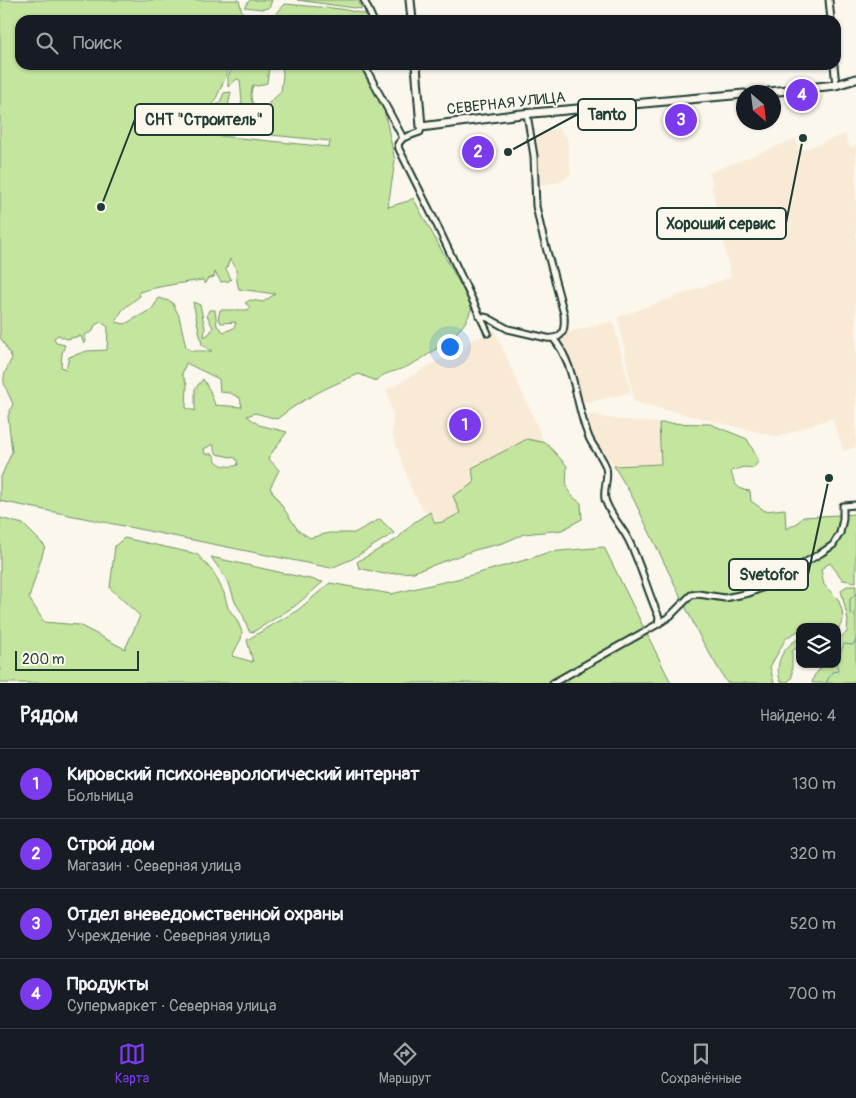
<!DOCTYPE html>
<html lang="ru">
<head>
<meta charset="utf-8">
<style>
	body { margin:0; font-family:Pangolin,sans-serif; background:#20242c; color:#f1f3f6 }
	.controls { position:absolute; right:15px; bottom:15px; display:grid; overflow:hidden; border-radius:10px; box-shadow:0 1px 4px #0004 }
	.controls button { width:45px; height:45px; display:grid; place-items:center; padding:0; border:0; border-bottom:1px solid #363941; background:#171b24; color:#f1f3f6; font:25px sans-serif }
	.compass { position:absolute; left:736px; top:85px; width:45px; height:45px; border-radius:50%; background:#171b24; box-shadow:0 1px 4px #0004; rotate:152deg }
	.scale { position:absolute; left:15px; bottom:12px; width:124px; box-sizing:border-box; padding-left:5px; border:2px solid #1f3d34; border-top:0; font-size:14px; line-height:18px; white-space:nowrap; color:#1f3d34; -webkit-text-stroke:4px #fbf7ec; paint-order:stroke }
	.you { position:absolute; left:449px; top:346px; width:18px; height:18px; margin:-12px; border:4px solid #fff; border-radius:50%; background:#1a73e8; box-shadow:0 0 0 8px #1a73e833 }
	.badge { display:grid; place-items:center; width:32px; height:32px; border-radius:50%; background:#7c3aed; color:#fff; font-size:16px; font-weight:700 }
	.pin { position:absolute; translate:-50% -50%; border:2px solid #fff; box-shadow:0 1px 5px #0006 }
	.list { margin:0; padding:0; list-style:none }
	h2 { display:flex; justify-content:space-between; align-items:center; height:65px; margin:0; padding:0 20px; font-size:21px }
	h2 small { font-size:16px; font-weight:400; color:#9ea1a6 }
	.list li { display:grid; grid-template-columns:32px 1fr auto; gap:15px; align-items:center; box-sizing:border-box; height:70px; padding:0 20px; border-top:1px solid #363941 }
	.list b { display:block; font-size:19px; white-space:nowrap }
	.list p { margin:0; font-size:16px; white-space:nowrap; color:#9ea1a6 }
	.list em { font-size:16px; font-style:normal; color:#9ea1a6 }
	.icon { flex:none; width:28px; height:28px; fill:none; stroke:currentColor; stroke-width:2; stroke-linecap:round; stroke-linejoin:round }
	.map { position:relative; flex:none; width:856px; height:683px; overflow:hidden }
	.search { position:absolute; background:#171b24; box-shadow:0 1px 4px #0004; left:15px; right:15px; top:15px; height:55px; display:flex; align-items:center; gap:12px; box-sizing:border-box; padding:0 18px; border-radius:15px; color:#9ea1a6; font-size:19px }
	.sheet { height:345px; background:#171b24 }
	nav { display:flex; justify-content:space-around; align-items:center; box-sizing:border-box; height:70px; border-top:1px solid #363941; background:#171b24; font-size:14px; color:#9ea1a6 }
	nav a { display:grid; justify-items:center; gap:2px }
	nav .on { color:#7c3aed }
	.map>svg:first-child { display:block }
</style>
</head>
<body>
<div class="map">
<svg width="856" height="683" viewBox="0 0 856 683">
	<rect width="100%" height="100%" fill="#fbf7ec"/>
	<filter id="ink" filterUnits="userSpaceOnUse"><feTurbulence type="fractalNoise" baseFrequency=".02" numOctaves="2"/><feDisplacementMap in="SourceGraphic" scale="10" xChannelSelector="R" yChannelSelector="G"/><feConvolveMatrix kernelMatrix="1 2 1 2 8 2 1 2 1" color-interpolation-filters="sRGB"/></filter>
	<g filter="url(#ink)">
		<path fill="#f9ead6" d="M558,128L567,138L571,174L560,182L541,185L534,135L541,134V131Z
			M845,134L850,147L856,145V447L844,451L832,418L778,437L634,402L618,317L731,277L711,185L713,184L709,173L795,139L798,146L801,145L803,150Z
			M613,321L631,392L579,405L557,335Z
			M495,331L549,453L456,502L462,517L440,528L431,512H425L412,491L392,433L393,417L387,390L445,357L462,351L472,340Z
			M590,414L615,419L659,423L661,464L614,466L584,425Z"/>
		<path fill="#c4e59e" stroke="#729169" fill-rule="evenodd" d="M0,0H239L244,20H20V65H231L200,134L329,147L330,141L271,135L268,124L269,103L281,92L283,74L282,66L278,68L271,66L269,68L267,83L258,86L253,85C248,100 253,104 261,117L258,124L254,120L253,110L246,116L242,123L253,131H241L235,121L223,129L210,125L214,107L220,102L224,93L231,92L228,106L232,111H237L242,102L240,80L237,79L228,87V76L235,65H361L384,109L395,161L388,207L408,201L413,198L472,306C470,311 469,317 466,321C456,338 422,360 404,368C394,372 382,373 376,381L359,374C329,386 302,399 277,419L255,413L247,416L259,425L287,432L268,458L279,470L270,488L298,530L310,538L329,533H354L380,519L394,533L352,559L331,568L0,501V479L12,452L8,416L13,404C2,379 0,382 12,358L0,337ZM230,259C240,270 234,276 239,289L275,294L263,302L250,300L245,303L250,307L248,310H220L218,319L221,323L236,322L234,328L224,332L217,326L215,310H209L207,315L213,328L209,334L204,337L205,328L200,305L193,302L202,345L212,351H192L186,347L179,316L172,302L159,298L152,309L125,324L115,322L123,309L140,296L139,292C160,286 181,283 203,280L205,284L207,279L214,277L215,272L221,282L229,281L231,279L226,269ZM101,322L108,327L107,350L87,351L69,357L66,369L61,367L62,353L65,345L56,343L54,338L58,335L67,339L81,336L84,344L86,342L85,335L93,331L95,325ZM186,363L219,379L220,392L230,393L240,398L242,407L215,405L210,391L203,379L195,389V411L186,408L187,384L182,374ZM211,445H214V450L217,454L235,458L237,460L238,465C233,467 222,467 217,462C215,460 215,457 213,454H205L204,449Z
			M250,0H272L269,8L262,9L244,7Z
			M297,0H358L362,9Z
			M285,4L341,9L365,14L368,20H271Z
			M659,423L710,424L747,439L759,461L753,468L744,467L731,471C734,484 737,490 750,491L751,501L765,511L785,509L786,529L796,524L803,517L856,514V582L843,580L830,563L821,569L824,585L838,599L842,610L843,620L837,632V627H800V630L786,638L770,667L774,683H727L701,639L633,498L614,466L661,464Z
			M527,439L546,443L567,466C566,487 564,491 581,503L582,519L562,530L524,534L503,543L475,550L414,572L384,574L359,568L357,562L397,539L413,523L430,512L435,523L443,522L460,513L453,496L474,483L472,468Z
			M0,518L23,524L45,546L29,598L44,622L79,625L125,649L140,616L110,588L115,546L124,538L197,554L214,573L224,593L228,608L237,620L242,632L241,639L232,656L253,662L247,640L298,610L330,583L391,594L461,578L529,559L549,552L604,547L671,683H0Z
			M211,557L323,582L295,606L253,632L249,631L243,615L235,602L229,583Z
			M847,586H856V677L853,683H812L814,676L824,664H837V640L847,632L848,620L841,590Z
			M800,638V646L792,651V677L788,682H781C773,665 783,646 800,638Z"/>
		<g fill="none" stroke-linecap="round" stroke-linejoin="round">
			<path stroke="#5f92a2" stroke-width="1" d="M856,594L850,599V612L856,617
				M837,660L844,644L853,645L856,640
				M826,683L832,672L838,671L837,663"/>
			<g stroke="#1f3d34" stroke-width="9">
				<path id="street" d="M364,0L373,20
					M829,0L831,20
					M364,65L403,138
					M834,65L836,85
					M421,127L420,132L403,138L398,144L399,149L434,219L488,333
					M479,316L488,318L508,329L547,338C565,340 565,327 564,314L541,229L536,206L534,156L527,114
					M553,338C576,365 575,404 588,435C592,447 603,456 606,468C609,478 603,489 605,499C609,514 621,525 628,539C641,564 647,591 659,617L658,624
					M553,683L658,624L670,616L691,595L698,594L725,598L749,593L764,587L821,553L833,545L840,533L843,519V506L856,505"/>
			</g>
			<g stroke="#1f3d34" stroke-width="11">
				<path id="secondary" d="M410,0L412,20
					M416,65L421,127L522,114L744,94
					M769,92L836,85L856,79"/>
			</g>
			<use href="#street" stroke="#fbf7ec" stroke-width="5"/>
			<use href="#secondary" stroke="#fbf7ec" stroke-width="7"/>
		</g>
	</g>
	<g text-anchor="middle" stroke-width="4" stroke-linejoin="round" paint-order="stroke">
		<g font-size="15" fill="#1f3d34" stroke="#fbf7ec">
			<text transform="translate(506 103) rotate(-6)" y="5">СЕВЕРНАЯ УЛИЦА</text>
		</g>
	</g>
	<path fill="none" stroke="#1f3d34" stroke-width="2" d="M508 152L578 114M101 207L135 119M803 138L786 223M829 478L808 575"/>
	<g fill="#1f3d34" stroke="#fbf7ec" stroke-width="2">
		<circle cx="508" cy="152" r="5"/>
		<circle cx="101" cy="207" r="5"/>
		<circle cx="803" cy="138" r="5"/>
		<circle cx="829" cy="478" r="5"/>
	</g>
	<g fill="#fbf7ec" stroke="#1f3d34" stroke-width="2">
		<rect x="578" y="99" width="58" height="31" rx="5"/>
		<rect x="135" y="104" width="138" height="31" rx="5"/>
		<rect x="657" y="208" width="129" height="31" rx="5"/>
		<rect x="729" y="559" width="79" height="31" rx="5"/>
	</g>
	<g font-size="16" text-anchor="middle" font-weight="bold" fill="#1f3d34">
		<text x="607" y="120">Tanto</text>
		<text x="204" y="125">СНТ "Строитель"</text>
		<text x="721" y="229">Хороший сервис</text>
		<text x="769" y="580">Svetofor</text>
	</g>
</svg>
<div class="controls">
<button><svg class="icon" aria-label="layers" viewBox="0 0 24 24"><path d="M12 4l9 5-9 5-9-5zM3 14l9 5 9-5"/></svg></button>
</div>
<svg class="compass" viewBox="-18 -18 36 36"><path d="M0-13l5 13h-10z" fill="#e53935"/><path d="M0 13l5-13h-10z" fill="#9ea1a6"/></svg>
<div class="scale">200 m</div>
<div class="you"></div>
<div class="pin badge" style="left:465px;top:425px">1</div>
<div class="pin badge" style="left:478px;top:152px">2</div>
<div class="pin badge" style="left:681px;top:120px">3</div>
<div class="pin badge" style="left:802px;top:95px">4</div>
<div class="search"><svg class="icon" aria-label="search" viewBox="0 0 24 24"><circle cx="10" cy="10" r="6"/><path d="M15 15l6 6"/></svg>Поиск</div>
</div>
<section class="sheet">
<h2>Рядом<small>Найдено: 4</small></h2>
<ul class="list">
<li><span class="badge">1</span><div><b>Кировский психоневрологический интернат</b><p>Больница</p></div><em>130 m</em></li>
<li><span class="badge">2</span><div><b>Строй дом</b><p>Магазин · Северная улица</p></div><em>320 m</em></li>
<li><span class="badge">3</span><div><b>Отдел вневедомственной охраны</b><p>Учреждение · Северная улица</p></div><em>520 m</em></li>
<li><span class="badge">4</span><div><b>Продукты</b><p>Супермаркет · Северная улица</p></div><em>700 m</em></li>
</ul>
</section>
<nav>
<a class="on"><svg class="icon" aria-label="map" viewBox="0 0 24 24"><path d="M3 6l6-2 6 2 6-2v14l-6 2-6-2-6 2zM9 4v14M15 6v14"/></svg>Карта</a>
<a><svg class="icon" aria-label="directions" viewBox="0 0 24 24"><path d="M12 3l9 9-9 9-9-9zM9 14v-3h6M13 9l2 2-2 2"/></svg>Маршрут</a>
<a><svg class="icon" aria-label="saved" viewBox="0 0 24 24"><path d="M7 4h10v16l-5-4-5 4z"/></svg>Сохранённые</a>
</nav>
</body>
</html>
